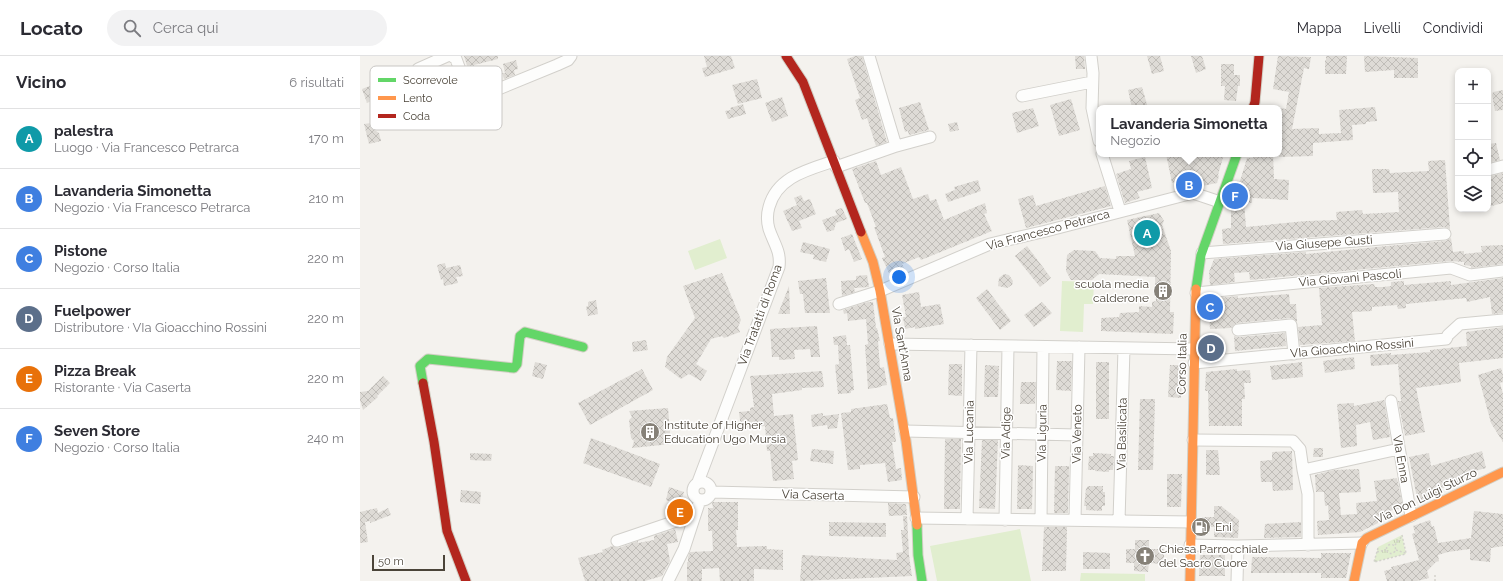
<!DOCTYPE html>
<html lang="it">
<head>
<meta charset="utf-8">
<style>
	body { margin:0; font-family:Raleway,sans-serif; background:#f2f2f3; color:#2b2b33 }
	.controls { position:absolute; right:12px; top:12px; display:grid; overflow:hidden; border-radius:8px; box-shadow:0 2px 6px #0003 }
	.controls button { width:36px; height:36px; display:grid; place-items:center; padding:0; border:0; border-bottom:1px solid #e1e1e2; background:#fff; color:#2b2b33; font:20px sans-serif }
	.scale { position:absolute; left:12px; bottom:10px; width:73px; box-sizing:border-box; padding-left:4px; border:2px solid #4b4439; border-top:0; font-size:11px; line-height:14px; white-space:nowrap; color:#4b4439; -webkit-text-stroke:3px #fff; paint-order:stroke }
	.you { position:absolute; left:539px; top:221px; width:14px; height:14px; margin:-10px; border:3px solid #fff; border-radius:50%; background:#1a73e8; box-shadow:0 0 0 6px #1a73e833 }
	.badge { display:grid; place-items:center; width:26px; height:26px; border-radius:50%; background:#d93025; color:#fff; font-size:13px; font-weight:700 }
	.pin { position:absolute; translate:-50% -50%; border:2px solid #fff; box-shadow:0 1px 4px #0006 }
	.popup { position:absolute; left:736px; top:49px; width:186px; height:52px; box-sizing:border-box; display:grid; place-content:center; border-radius:8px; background:#fff; filter:drop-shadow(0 1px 3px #0005); font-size:13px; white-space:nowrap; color:#7c7c81 }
	.popup b { font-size:15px; color:#2b2b33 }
	.popup::after { content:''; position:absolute; left:50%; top:100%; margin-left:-8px; border:8px solid transparent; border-top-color:#fff }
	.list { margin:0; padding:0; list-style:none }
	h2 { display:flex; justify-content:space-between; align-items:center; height:52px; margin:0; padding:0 16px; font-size:17px }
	h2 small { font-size:13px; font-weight:400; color:#7c7c81 }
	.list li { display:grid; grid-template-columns:26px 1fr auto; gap:12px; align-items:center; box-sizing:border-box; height:60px; padding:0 16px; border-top:1px solid #e1e1e2 }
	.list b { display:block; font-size:15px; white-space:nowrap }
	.list p { margin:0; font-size:13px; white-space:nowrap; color:#7c7c81 }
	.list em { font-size:13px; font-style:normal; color:#7c7c81 }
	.icon { flex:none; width:22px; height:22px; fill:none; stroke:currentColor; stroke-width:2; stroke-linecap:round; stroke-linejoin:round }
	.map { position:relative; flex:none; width:1143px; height:525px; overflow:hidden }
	header { display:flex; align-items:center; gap:24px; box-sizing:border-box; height:56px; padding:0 20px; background:#fff; border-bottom:1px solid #e1e1e2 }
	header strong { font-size:19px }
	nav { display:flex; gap:22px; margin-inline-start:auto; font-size:14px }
	.search { width:280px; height:36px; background:#f2f2f3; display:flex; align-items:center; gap:10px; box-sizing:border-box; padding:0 14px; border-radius:22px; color:#7c7c81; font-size:15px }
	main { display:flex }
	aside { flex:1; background:#fff }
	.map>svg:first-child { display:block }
</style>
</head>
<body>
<header>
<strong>Locato</strong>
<div class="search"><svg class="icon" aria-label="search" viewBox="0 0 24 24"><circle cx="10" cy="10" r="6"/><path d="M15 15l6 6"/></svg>Cerca qui</div>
<nav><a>Mappa</a><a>Livelli</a><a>Condividi</a></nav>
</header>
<main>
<aside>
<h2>Vicino<small>6 risultati</small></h2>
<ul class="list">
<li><span class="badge" style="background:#0f9aa8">A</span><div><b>palestra</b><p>Luogo · Via Francesco Petrarca</p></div><em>170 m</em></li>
<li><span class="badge" style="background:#3f7fe0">B</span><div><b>Lavanderia Simonetta</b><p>Negozio · Via Francesco Petrarca</p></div><em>210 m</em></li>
<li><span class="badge" style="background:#3f7fe0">C</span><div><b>Pistone</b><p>Negozio · Corso Italia</p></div><em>220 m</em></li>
<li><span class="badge" style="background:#5c6f8a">D</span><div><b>Fuelpower</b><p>Distributore · VIa Gioacchino Rossini</p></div><em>220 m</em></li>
<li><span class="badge" style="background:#e8710a">E</span><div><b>Pizza Break</b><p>Ristorante · Via Caserta</p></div><em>220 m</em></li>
<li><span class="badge" style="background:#3f7fe0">F</span><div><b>Seven Store</b><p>Negozio · Corso Italia</p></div><em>240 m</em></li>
</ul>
</aside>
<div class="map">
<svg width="1143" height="525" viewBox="0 0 1143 525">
	<defs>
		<pattern id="grass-tufts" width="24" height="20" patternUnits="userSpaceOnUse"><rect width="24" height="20" fill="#e1eecf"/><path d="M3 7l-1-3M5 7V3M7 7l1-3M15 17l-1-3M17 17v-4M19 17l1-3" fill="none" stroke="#c3cdb2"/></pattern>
		<pattern id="building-cross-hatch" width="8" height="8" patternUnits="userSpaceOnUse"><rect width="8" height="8" fill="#dedbd6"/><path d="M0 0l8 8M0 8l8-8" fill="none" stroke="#c0bdb8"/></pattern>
	</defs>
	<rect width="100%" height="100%" fill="#f4f2ee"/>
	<path fill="url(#grass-tufts)" d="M1042,479L1046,498L1014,506L1018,491Z"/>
	<path fill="#e1eecf" d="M360,183L367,202L335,214L328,195Z
		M702,225L734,226L733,248H724L723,276L700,275Z
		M660,473L671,525H577L570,490Z
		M721,517L785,518V525H720Z"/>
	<path fill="url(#building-cross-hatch)" d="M104,0H138V3L114,9L119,28L113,29Z
		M344,0H371L375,12L345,21L342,12L347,11Z
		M495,0H502L527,86L516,90L507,62L502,64L495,44L500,42L487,3Z
		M715,0H724L725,13H716Z
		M787,0H800L804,15L792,18Z
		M831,0H842L846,13L836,17Z
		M918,0L951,1L949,13L944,12L932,73L959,72V78L981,77L979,54L1015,51L1017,65L1006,66V68L992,69L993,84L953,87V100L919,101V52L926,53L929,36L913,33Z
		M966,0H987L986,18H965V4H966Z
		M1004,0L1058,2V22H1034V14L1005,16Z
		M156,4L158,13L154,14L155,19L144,23L142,17H145L143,8Z
		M861,8H874V19H880V30H878L876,45L864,44L865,30H861Z
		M397,23L402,42L378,48L372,29Z
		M20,26L26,39L7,47L2,33Z
		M65,31L67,43L53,46L52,35L57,33V32Z
		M782,31L788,52H772L768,34Z
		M1143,34V54L1135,55L1132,39L1133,36Z
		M422,41L428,60L412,66L405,47Z
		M711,43L720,74L699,80L690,49Z
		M560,46L569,74L549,79L548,75L545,76L539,52Z
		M383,48L386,58L368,63L365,55L371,54L370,52Z
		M673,52L679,70L657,77L652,57Z
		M597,66L599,74L590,76L588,68Z
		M11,67L13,73L19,77L21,85L9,88L4,68Z
		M1136,87L1140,104L1128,107V88Z
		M806,98H817L830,102L831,98H864L858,119L859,120L857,127L837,131H827L826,125L812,127Z
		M895,98H913L914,123L929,124L928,144L892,142V147L884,146L886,171L946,165L977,164L976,156L1002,154L1003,158L1039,156L1038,136L1013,137L1012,113H1029L1030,117L1069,115L1068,105L1085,104L1090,173L1084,171L863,188L862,173L871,172V152L868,151L871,142L874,143L875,131H877V125H880L887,102H893Z
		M785,101L792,132L777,136L780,142L765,147L756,118L771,113L769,105Z
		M516,105L521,119L541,111L553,143L568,138L570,145L576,143L584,164L625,147L627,157L624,158L632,175L561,204L559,201L542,208L545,214L536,218L534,215L529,217L522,202L525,201L514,171H516L507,147H505L492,113Z
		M1143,117V147L1128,151V121Z
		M618,124L621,135L588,146L585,138L595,134L594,131Z
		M745,130L751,150L666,172L658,143L673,139L676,150Z
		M441,139L444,145L450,143L456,158L439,165L442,172L432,175L423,155L437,149L434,142Z
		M482,152L487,163L476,167L474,174L467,176L462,164L477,159L475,154Z
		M799,157L804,165L802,169L811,195L810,256H814L813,278L741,275V262L759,261L760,257L779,256V250L792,251V246L796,245L795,221L739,218L732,224H711L706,215L707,199L714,194L735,195L740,202L756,203V200H775L767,164Z
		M492,178L502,203L494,206L489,193L485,195L481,182Z
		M1091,182L1093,196L1104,195V198L1122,196L1121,190L1143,189V208L1111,212V210L1104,209V206L1090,205L890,224L889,216L874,217L875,226L850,229L849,216L854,203L946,196V198L1027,190L1086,185Z
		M443,186L470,193L466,206L453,203L454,199L440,196Z
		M667,190L691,222L680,231L655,200Z
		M85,207L86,212L100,209L103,220L96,221L98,227L84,230L83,223L81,224L77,209Z
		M362,217L381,264L378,271L380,276L364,282L362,280L351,283L336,308L347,315L341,325L329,318L321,323L305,311L307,301L335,262L323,230Z
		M644,218L649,219L653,225L652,229L647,232L638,230L639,222Z
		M507,219L509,231L494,232L495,236L482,240L481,225L496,224V220Z
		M466,222L470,257H445L443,238H440L438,225Z
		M1143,222V257L1132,258L1130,241L1107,246L1106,242L1046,248V252L1038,253L1037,249L1012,251V255L992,256L995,285L940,289L938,271L962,269L959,232L1014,228L1015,231H1023L1031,230V226L1044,225V229L1091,225V229Z
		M429,230L430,258H418Z
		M627,233L651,265L640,274L616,242Z
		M559,236L561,251L580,248L584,268L555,273V271L545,273L543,261H546L542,239Z
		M929,238L930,248H936L937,266L934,263L930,262L877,267L874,269L871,272L850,273L849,261H847L848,243L878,240V242Z
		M236,244L238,258L228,260L226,251L228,250V246Z
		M508,246H513L516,272H517L520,285H518L520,312L524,311L527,329L521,330V331L508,333L505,289L508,288L506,263L488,265L487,257L484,258L483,254Z
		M682,246L692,257L674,271L664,259Z
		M457,270L460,301H451L450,293L434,294L435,303L419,304V301H412L410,273Z
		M1143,271V302L1099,307L1101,326L1056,332L1065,376L1045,380L1038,345H1041L1038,308L1011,310L1010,299L1031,297V299L1070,296V294L1107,290L1106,276Z
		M925,277L926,290L875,295L874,280L879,281Z
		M486,279L487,289H490L494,334L491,335V337L478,338L475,309L479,308L478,289H474L473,281Z
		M857,283L859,294L847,295L846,284Z
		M286,284L288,294L273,296L272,286Z
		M994,301L995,313L965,317L963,305Z
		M697,305H712L711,335L696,334Z
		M175,306L187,309L183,323L172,320Z
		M736,306H749V363H736Z
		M942,306L943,321L912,324L910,310Z
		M589,308H602V340L588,339Z
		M625,309L639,310L638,341H624Z
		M810,309H822L821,342L808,341Z
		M1141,312L1143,319V326L1140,327L1143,338V386L1131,367L1118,319Z
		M282,313L293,334L230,369L218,347Z
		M877,313V315L890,314L891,327H884L885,343H882V370H849L848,335H845L846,316Z
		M462,315L464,331L442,332V334L412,338L414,360L433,358L438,404L432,405L434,423L413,425L410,395H407L405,370L381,372L379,356L390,355V352L394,351L390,320Z
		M23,320L30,327L17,340L18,341L3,354L0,344V336L8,335Z
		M661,326H676L675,348H660Z
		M780,343H795L793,414H778Z
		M1024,344L1030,381L1013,384L1010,366L996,369L997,390L981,392L977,348L994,347V350Z
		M527,348L530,362H533L536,386H532L536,413L541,412L542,424L528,426L525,407L500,409V413L488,414L481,357L491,356V353Z
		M308,352L311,388L272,392L274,385L271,382L269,364L272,361L269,355Z
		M463,357V360L479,358L477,372L468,373L467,369L452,371L451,359Z
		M231,382L300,408L291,431L223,407Z
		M585,383H601L600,453H584Z
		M622,384H638L635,453L619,452Z
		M954,392H963V401H953Z
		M452,393L474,395L473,408L450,405Z
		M846,394H858L860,419H846Z
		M932,395L933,434L913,435L912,426H901L900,405L912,404V396Z
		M1122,395L1126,412L1100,419L1102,426L1076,434L1077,438L1058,447L1049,401L1069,397L1071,410Z
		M110,397L132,398L131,405L110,404Z
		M733,397L751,398V400H754L753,414H749V416L735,415V414H728L729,400H733Z
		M658,409L673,410L672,453H657Z
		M695,410H709L708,457H694Z
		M999,413L1001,436L979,437L981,459L997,458L996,447L1017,445L1014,425L1037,422L1043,452L1028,455V459L1018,461V467L1000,476L958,479L957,465L969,464L968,449L965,450L964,436H956L955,419L974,414Z
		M807,418H822L821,451H807Z
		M728,430H743V436H745V450H742V455L726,454V450H724L725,442L726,432H727Z
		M309,431L324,436L320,449L326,454L316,458L312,446L306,444Z
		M101,434L121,436L120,448L100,446Z
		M352,446H378V474H376L377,491L407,490V493L423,494V514L394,513V525H360L359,512L342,513V525H327V506H328V501L330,496L353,495L352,475H348V452H353Z
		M528,447L546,448L547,459L529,460Z
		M854,450H861L879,464L878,482L854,481V471H840V461H854Z
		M17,452L18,457L28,452L31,459L10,467V465L5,466L8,486L0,487V456Z
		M1114,455L1143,458V490L1131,492L1130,506L1110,504V493L1088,496L1078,499L1079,505L1076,506L1067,515L1069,522L1057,525H1027L1024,515L1032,513L1031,511L1059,504L1052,478L1055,477L1053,470L1070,464L1072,471L1074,470L1078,487L1111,482Z
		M543,460H547L549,499L552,520L440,525L442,499L537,504L536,497L543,496L541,474H544Z
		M469,466L526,467V481L469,480Z
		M941,466V481L904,482L905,468Z
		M684,471H707L706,515H682Z
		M315,473L318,486L307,488L310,505L302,520L285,525H225L218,502L243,496L242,494L252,490L259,492L278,485V487L294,484V480Z
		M775,484H789V493H804V508L789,507L788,516L774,515V507H766V493H775Z
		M723,496L750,497V513H723Z
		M961,497H991L986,522H961V517H891L892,501L961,502Z
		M840,499H865V520H839Z"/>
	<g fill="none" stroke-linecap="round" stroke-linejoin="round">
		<g stroke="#d2d0cb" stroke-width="13">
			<path id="street" d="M92,0L96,3L111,44
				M731,0L733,17L732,52L739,85
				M58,13L87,0
				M662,40L732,26
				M70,61L197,9L208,4L211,0
				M533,91L570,81
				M742,98L760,155
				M476,111L536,90L509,0
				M1128,114L1143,110
				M842,197L1085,178
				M836,237L1091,212L1110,219L1143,215
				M479,248L520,235L630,188L686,175L833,137L860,146
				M878,274L931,269L934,298
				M530,288L835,293
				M834,307L1086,283L1088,279L1100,268L1143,264
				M1031,345L1051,460
				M545,375L717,379
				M833,384L933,385L940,393L943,414L948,438V489
				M943,414L1039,393
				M333 435a9 9 0 1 1 18 0a9 9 0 1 1-18 0Z
				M338,426L419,211C421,195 414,188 409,173C407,166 407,158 409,151C417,121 447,114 474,105
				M351,436L554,441
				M556,462L831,466
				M607,463L611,289
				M645,464L648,290
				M681,464L683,291
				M715,464L719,291
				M759,465L764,292
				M257,485L334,459
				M830,489L878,490L1002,487
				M308,525L324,493L340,444
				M877,525L878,490"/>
		</g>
		<g stroke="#d3cfc5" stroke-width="11">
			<path id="fast" d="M836,233L841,199L877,98
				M63,327L60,310L68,303L154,312L157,308L160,280L165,276L223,291
				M557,469L558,499L562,525"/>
		</g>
		<g stroke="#d3cfc5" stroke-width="11">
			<path id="slow" d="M501,176L513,206L520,235L546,385L557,469
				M830,525L836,233
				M994,525L1002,487L1007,482L1143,416"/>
		</g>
		<g stroke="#d3cfc5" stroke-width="11">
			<path id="jam" d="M426,0L443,26L501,176
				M893,52L895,46L899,0
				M63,327L74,386L87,475L106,525"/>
		</g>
		<path stroke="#d3d2cc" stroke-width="1.5" stroke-dasharray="2 2" stroke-linecap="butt" d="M1042,479L1046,497
			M1026.5 493a4.5 4.5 0 1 1 9 0a4.5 4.5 0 1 1-9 0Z
			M1035,489L1042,480
			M1018,492L1014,506L1046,498
			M1036,494L1045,497
			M1017,496L1026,494
			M1075,525V518"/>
		<use href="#street" stroke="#fdfdfc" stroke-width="11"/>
		<use href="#fast" stroke="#63d668" stroke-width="9"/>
		<use href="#slow" stroke="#ff974d" stroke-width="9"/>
		<use href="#jam" stroke="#b3261e" stroke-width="9"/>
	</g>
	<defs>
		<g id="building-disc" transform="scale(1)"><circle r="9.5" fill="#868178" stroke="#fff"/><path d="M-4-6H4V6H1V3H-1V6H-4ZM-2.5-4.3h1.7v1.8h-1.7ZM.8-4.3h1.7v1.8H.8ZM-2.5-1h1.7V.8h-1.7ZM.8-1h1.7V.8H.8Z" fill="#fff"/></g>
		<g id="fuel-disc" transform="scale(1)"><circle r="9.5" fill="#868178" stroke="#fff"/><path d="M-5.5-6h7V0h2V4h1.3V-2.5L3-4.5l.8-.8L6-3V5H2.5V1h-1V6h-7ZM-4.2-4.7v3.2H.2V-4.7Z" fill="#fff"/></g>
		<g id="church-disc" transform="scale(1)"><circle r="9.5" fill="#868178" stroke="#fff"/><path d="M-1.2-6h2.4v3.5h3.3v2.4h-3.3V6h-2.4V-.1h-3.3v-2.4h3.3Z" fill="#fff"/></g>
	</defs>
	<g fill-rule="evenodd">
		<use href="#building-disc" x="803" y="235"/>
		<use href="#building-disc" x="290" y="376"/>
		<use href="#fuel-disc" x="841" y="471"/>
		<use href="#church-disc" x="785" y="500"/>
	</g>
	<g text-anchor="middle" stroke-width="3" stroke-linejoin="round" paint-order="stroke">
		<g font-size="12" fill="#4b4439" stroke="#fff">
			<text transform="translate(688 174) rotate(-15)" y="4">Via Francesco Petrarca</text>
			<text transform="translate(964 187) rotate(-4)" y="4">Via Giusepe Gusti</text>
			<text transform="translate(990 222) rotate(-5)" y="4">Via Giovani Pascoli</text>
			<text transform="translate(400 259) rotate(-70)" y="4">Via Tratatti di Roma</text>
			<text transform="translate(542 288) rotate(80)" y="4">Via Sant'Anna</text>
			<text transform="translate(992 292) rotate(-5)" y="4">VIa Gioacchino Rossini</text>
			<text transform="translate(822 308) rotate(-89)" y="4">Corso Italia</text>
			<text transform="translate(609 376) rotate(-89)" y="4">Via Lucania</text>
			<text transform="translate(646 377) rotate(-89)" y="4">Via Adige</text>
			<text transform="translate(682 377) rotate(-89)" y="4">Via Liguria</text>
			<text transform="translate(717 378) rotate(-89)" y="4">Via Veneto</text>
			<text transform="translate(762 378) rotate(-89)" y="4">Via Basilicata</text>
			<text transform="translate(1041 403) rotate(80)" y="4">VIa Enna</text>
			<text transform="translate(453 439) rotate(2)" y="4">Via Caserta</text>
			<text transform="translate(1066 440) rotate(-26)" y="4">Via Don Luigi Sturzo</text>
		</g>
		<g font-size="12" fill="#4b4439" stroke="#fff" text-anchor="start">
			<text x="789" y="232" text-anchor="end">scuola media<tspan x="789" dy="14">calderone</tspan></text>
			<text x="304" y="373">Institute of Higher<tspan x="304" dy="14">Education Ugo Mursia</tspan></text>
			<text x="855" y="475">Eni</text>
			<text x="799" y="497">Chiesa Parrocchiale<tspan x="799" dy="14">del Sacro Cuore</tspan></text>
		</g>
	</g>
	<rect x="10" y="10" width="132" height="64" rx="6" fill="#fff" stroke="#c9c7c4" stroke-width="1"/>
	<rect x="18" y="22" width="18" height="4" fill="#63d668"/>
	<rect x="18" y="40" width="18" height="4" fill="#ff974d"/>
	<rect x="18" y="58" width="18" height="4" fill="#b3261e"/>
	<g font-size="11" fill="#4b4439">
		<text x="43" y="28">Scorrevole</text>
		<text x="43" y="46">Lento</text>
		<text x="43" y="64">Coda</text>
	</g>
</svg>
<div class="controls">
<button>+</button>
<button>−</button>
<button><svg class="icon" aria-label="locate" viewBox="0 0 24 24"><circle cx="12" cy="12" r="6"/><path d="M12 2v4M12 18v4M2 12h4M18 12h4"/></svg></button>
<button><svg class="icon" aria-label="layers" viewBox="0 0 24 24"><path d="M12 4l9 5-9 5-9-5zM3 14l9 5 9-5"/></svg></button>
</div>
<div class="scale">50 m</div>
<div class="you"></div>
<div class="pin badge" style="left:787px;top:177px;background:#0f9aa8">A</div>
<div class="pin badge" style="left:829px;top:129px;background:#3f7fe0">B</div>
<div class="popup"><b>Lavanderia Simonetta</b>Negozio</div>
<div class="pin badge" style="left:850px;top:251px;background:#3f7fe0">C</div>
<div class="pin badge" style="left:851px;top:292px;background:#5c6f8a">D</div>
<div class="pin badge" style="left:320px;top:456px;background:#e8710a">E</div>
<div class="pin badge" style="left:875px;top:140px;background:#3f7fe0">F</div>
</div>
</main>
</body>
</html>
